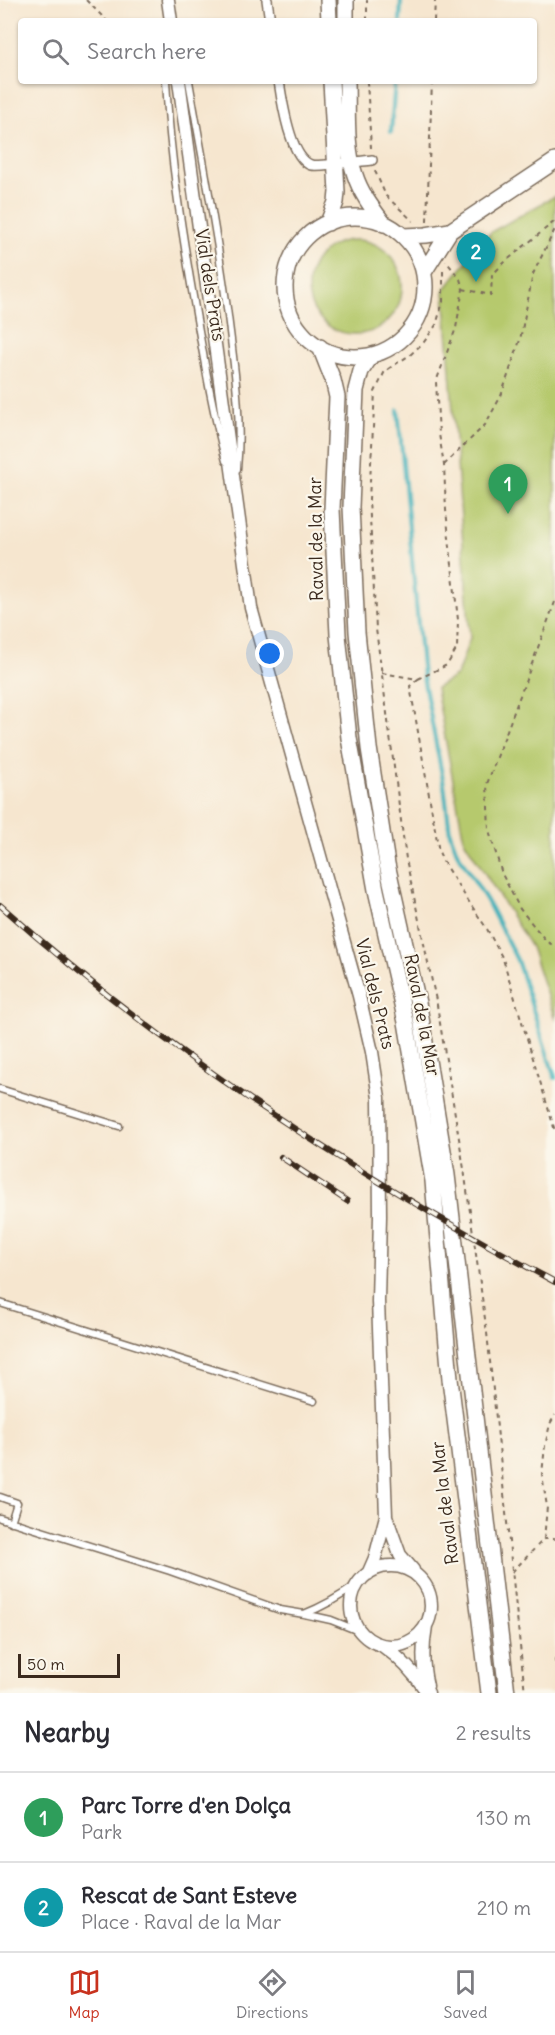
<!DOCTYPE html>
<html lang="en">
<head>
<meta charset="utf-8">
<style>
	body { margin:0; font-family:Delius,sans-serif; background:#f7f7f7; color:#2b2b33 }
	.scale { position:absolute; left:18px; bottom:15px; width:102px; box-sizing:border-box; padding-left:6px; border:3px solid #3b2a1e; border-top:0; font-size:16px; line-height:21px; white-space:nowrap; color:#3b2a1e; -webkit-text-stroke:4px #fbf7ec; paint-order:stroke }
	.you { position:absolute; left:270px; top:654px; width:21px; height:21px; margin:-15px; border:4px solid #fff; border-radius:50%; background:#1a73e8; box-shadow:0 0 0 9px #1a73e833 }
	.badge { display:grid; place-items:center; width:39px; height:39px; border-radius:50%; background:#c8321e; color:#fff; font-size:20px; font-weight:700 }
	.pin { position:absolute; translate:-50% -50px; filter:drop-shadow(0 2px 3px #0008) }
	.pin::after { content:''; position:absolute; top:32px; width:21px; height:18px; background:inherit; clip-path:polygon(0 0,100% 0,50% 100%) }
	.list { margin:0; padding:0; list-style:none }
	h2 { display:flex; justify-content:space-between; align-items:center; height:78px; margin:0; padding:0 24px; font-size:26px }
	h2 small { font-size:20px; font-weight:400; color:#7c7c81 }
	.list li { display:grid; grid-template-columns:39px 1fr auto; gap:18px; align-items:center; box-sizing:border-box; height:90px; padding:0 24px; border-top:2px solid #e1e1e2 }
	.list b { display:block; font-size:22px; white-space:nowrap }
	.list p { margin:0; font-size:20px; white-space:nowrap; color:#7c7c81 }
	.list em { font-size:20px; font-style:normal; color:#7c7c81 }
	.icon { flex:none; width:33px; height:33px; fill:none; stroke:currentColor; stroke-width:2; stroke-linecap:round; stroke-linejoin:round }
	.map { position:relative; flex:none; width:555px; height:1693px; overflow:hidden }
	.search { position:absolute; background:#fff; box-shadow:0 2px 4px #0004; left:18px; right:18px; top:18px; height:66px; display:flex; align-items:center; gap:15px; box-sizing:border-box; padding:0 21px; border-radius:6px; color:#7c7c81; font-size:22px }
	.sheet { height:258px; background:#fff }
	nav { display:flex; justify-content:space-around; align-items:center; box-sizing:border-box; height:84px; border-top:2px solid #e1e1e2; background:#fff; font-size:16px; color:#7c7c81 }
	nav a { display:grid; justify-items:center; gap:3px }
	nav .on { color:#c8321e }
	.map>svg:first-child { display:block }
</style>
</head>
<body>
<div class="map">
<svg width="555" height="1693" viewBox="0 0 555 1693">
	<rect width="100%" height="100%" fill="#fbf7ec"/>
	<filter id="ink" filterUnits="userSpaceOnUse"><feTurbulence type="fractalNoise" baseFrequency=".0167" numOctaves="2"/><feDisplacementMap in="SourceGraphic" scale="12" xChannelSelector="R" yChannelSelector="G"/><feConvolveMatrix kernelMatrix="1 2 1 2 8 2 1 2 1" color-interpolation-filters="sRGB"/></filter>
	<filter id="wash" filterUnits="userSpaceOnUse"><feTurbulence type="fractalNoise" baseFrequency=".008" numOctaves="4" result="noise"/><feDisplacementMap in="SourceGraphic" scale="24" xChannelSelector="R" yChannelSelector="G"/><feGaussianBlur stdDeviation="1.35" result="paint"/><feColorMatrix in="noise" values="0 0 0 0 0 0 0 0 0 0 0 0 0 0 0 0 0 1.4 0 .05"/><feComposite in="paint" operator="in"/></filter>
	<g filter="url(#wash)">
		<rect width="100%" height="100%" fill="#f6e6cf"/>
		<path fill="#b6c96d" stroke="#787a46" stroke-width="1.5" d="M555,196V1020L531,947L464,840L436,688L457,675L470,638L444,290L491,232Z
			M308 287a47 47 0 1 1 94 0a47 47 0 1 1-94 0Z"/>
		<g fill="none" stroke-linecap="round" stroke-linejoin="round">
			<path stroke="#42b2bb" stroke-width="4" d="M400,21L401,0
				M391,132L395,81
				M398,410L423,677L444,785L450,833L457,852L487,901L517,960L555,1078"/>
		</g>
	</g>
	<g filter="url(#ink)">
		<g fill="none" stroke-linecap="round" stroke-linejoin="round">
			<g stroke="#7c6c5c" stroke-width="9">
				<path id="service" d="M166,81C170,157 182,233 195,308C204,359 212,410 226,461
					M189,81C203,162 219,242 229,324C235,372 242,420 237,469
					M0,1089L119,1126
					M0,1303L314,1401
					M0,1497L17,1503L11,1522
					M0,1518L170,1571L280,1610L304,1614
					M358,1584C341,1596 325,1606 304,1614L331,1620L361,1632"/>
			</g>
			<g stroke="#7c6c5c" stroke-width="12">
				<path id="pedestrian" d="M267,0L270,21
					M279,81C282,101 290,158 311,165C317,167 362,161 372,160"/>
			</g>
			<g stroke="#7c6c5c" stroke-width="15">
				<path id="minor" d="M168,0L171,21
					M179,81L251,608L359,996L372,1052L379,1098L380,1216L378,1301L386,1516
					M351 1606a40 40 0 1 1 80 0a40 40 0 1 1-80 0Z
					M368,1574L375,1558L386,1516L400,1555L413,1570
					M426,1626C422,1648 422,1665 427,1686
					M383,1646C402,1659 415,1674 428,1693"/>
			</g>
			<g stroke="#7c6c5c" stroke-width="18">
				<path id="tertiary" d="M328,0L329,21
					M346,21V0
					M347,81C348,111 345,147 355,175C361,194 373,209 384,224
					M285 287a70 70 0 1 1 140 0a70 70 0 1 1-140 0Z
					M328,223L336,202L337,192L331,81
					M403,236L426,235L450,231L555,161
					M424,272L450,231
					M320,347L333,380L337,397L332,509L338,635L349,738L376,890L406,1022L433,1181L450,1379L489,1693
					M371,356L361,371L356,390L351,507L357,632L369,748L387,864L420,1012L447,1175L507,1693"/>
			</g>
			<path stroke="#7c6c5c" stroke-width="2" stroke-dasharray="4.5 4.5" stroke-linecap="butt" d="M86,0L107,21
				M367,21V0
				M434,21L435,0
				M367,81L371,148
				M375,171L386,196L413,221
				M427,221L432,81
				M443,271V302L436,325L424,342L410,355L385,371L375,392L369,499L376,629L406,859L437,1005L464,1169L487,1333L525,1693
				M463,289L491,295L492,275L506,261L555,221
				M444,465L485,425L501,396L520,340L533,274L555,229
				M555,602L487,784L489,830L502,874L520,909L547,942L555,946
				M382,673L418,679L447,665L457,648L458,620L446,510L444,465L439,434L436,382L456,328L463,289L460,279L446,261
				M418,679L410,686L439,852L446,867L487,929L503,959L555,1131
				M544,1539L547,1507L542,1474L545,1446L550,1424L555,1415
				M512,1572L544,1539H555
				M555,1658V1664"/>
			<use href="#service" stroke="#fff" stroke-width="6"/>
			<use href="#pedestrian" stroke="#fff" stroke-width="9"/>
			<use href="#minor" stroke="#fff" stroke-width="12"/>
			<use href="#tertiary" stroke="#fff" stroke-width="15"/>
			<g stroke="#3b2a1e" stroke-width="6">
				<path id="rail" d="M0,905C168,1055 357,1176 555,1282
					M281,1157L347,1201"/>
			</g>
			<use href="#rail" stroke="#fbf7ec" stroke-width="4" stroke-dasharray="11" stroke-linecap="butt"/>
		</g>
	</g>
	<g text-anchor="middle" stroke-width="4.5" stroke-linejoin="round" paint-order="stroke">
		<g font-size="18" fill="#3b2a1e" stroke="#fbf7ec">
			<text transform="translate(210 285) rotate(81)" y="6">Vial dels Prats</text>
			<text transform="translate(316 539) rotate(-91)" y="6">Raval de la Mar</text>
			<text transform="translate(375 994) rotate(76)" y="6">Vial dels Prats</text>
			<text transform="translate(422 1015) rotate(79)" y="6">Raval de la Mar</text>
			<text transform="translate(445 1503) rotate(-97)" y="6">Raval de la Mar</text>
		</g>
	</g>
</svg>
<div class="scale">50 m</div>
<div class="you"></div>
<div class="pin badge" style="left:508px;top:514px;background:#2e9e5b">1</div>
<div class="pin badge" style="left:476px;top:282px;background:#0f9aa8">2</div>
<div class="search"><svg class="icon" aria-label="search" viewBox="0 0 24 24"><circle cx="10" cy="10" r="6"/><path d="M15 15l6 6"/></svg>Search here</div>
</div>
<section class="sheet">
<h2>Nearby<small>2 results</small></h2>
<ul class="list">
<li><span class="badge" style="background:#2e9e5b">1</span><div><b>Parc Torre d'en Dolça</b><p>Park</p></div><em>130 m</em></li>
<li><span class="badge" style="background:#0f9aa8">2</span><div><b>Rescat de Sant Esteve</b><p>Place · Raval de la Mar</p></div><em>210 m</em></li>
</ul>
</section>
<nav>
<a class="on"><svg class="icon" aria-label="map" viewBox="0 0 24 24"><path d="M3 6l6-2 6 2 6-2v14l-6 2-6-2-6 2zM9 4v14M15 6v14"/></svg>Map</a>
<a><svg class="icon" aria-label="directions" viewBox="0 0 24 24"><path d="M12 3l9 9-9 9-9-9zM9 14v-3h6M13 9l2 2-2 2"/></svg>Directions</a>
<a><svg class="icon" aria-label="saved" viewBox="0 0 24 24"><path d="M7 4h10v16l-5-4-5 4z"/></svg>Saved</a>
</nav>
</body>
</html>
